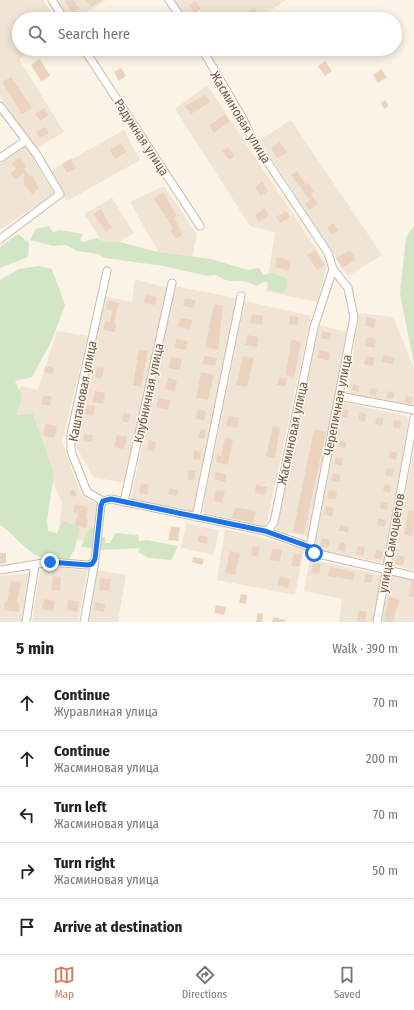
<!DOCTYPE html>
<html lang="en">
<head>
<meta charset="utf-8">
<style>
	body { margin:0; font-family:"Fira Sans Condensed",sans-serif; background:#f2f2f2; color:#222 }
	.stop { position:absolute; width:12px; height:12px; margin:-9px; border:3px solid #1a73e8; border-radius:50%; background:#fff }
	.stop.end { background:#1a73e8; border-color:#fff; box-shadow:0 1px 4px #0008 }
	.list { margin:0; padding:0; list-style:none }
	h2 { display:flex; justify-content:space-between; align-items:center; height:52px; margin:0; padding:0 16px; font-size:17px }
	h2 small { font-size:13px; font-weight:400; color:#767676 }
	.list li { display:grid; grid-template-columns:26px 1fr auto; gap:12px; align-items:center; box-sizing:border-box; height:56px; padding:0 16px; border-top:1px solid #e0e0e0 }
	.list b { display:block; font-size:15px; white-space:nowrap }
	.list p { margin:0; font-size:13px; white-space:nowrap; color:#767676 }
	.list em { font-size:13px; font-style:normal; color:#767676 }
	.icon { flex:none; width:22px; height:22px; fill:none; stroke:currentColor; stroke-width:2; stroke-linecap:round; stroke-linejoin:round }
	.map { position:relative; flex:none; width:414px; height:622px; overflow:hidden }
	.search { position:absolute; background:#fff; box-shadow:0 2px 10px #0003; left:12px; right:12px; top:12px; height:44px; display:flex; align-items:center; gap:10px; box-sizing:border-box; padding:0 14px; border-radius:22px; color:#767676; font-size:15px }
	.sheet { height:332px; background:#fff }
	nav { display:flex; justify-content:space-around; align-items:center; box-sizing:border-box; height:56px; border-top:1px solid #e0e0e0; background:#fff; font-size:11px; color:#767676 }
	nav a { display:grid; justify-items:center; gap:2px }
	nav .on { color:#d67858 }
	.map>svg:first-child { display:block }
</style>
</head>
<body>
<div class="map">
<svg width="414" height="622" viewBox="0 0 414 622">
	<rect width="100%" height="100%" fill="#faf3e6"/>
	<path fill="#f0e5d5" d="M0,0H43L56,19H19V49H33L19,59L64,132L35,149L0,96Z
		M56,0H106L77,19H67Z
		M174,0H286L258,19H186Z
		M207,85L327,265L317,302L266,291L275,232L250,226L175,109Z
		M291,120L382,255L348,276L260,140Z
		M124,130L140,160L67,201L50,171Z
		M25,144L54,194L0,230V161Z
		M164,186L197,234L191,262L163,260L130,202Z
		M112,198L134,233L107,249L84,214Z
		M135,279L167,288L124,483L93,477L73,441L104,296L132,302Z
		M175,286L236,298L194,513L131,499Z
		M245,301L311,316L266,527L202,512Z
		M359,313L393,317L414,368V407L347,394Z
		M319,325L347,332L309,537L276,530Z
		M57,331L88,336L62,442L81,495L98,505L90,542L58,537L62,503L33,435L8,423L21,386L38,390Z
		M343,402L409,417L384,563L314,549Z
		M414,450V570L391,565Z
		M186,524L219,530L214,555L181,548Z
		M225,529L304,549L295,595L217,580Z
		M310,559L381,575L373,622H339L342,599L304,591Z
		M65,568L87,571L78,622H32L40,571Z
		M97,570L126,575L118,622H89Z
		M31,573L24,622H0V576Z
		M389,573L414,579V622H380Z"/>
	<path fill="#d2e6c6" d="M49,226L53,232L60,230L83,234L80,240L83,242L97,238L105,242H120L157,252L211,259L248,270L259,268L263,275L273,273L287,278V286L283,293L269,290L268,282H263L257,286C252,284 246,281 241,281C231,281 225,282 217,275L208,276L163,266L105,258L98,254L77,251L66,245L53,246L30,240L36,229Z
		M414,226V364L400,294L406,237Z
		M18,234L29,243L28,257L0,268V247Z
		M39,266L52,269L65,305L51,342L32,377L15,381L22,396L17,415L33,414L54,474L47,521L48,531L57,533L63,521L77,526L80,530L74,551L67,561C59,560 48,561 42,558C24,551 15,534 0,525V280L19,269Z
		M91,526L97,530L92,536L105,537V543H110L115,533L138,535L139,541L147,540L178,546L171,560L149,558L138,552L140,548L100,550L81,547Z"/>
	<path fill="#ecd3c0" d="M68,0H73L79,8L72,13L65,2Z
		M86,0H102L91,7Z
		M196,1L201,9L194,13L189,5Z
		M254,8L257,13L247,19L243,13Z
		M40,59L50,76L41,81L31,65Z
		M325,61L332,71L325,76L318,66Z
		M121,68L126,76L119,81L114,72Z
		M381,69L387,77L378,83L373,75Z
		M11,77L32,108L22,114L2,82Z
		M205,95L210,102L191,114L185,106Z
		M385,100L389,106L384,109L381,103Z
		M44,108L49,115L40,121L35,114Z
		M225,114L230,121L214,133L209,126Z
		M45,127L49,133L40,138L36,132Z
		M280,142L287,153L277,158L271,148Z
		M121,143L126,152L115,159L110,150Z
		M228,147L235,156L229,160L222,151Z
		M20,157L27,167L24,169L30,177L32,175L38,186L39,189L32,194L24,184V173L15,179L10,173L16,169L12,163Z
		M71,159L76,168L67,173L62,164Z
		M297,171L306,185L308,183L314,192L311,194L318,204L310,210L305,204L310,200L291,175Z
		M262,182L268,191L261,196L255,187Z
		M163,192L177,216L174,218L183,234L176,239L170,230L173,228L154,199Z
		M265,208L269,215L259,222L255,215Z
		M101,209L112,228L106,232L93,214Z
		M286,211L290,217L280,223L276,217Z
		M333,223L338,230L332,235L327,228Z
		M315,250L325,265L317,270L307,255Z
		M350,250L356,260L342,268L336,258Z
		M277,257L291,261L289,271L275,267Z
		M146,295L157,297L155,305L144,303Z
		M185,298L196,300L194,308L183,306Z
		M108,300L119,303L114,323L116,324L115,332L103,330L105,321L110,322L112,311L106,309Z
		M214,304L223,306L218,350L205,347Z
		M252,314L263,316L262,325L250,323Z
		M290,316L298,317V325L289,324Z
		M367,317L376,319L374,328L365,326Z
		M180,318L192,320L190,329L178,327Z
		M322,331L331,333L330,340L321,338Z
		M247,335L259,337L257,347L245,345Z
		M366,337L376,339L375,348L365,346Z
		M176,339L188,341L186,350L175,348Z
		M291,339L301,342L294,377L285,375L291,346H290Z
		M139,350L148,351L141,387L133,385Z
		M319,350L331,353L329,361L317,358Z
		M383,355L395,358L393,364L382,362Z
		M204,356L217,358L215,366L203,364Z
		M243,356L254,358L247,387L236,385Z
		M366,356L375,358L373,366L364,364Z
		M171,357L182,359L180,370L169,368Z
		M45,366L54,368L53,374L44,372Z
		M97,367L104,368L102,379L95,377Z
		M201,372L214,375L208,400L196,398Z
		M279,377L287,378L286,386L277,385Z
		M168,378L177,380L175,391L165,389Z
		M353,384L359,386L358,392L352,390Z
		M371,388L377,389L376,396L369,394Z
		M95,391L105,393L103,404L92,402Z
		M388,391L395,393L393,399L386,398Z
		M44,395L52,397L50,406L41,404Z
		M406,396L412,397L411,404L404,402Z
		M158,398L170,400L168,410L156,407Z
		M87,405L95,406L93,416L85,414Z
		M198,409L206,411L204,420L196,419Z
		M342,409L349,410L347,418L340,416Z
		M360,412L366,414L365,422L358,420Z
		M124,413L130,414L128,423L122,421Z
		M228,416L239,418L237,428L226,426Z
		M377,417L384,418L382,425L375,424Z
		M394,420L401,421L400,429L393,427Z
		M45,424L57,426L54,438L43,436Z
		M273,426L280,427L275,458L266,456Z
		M200,429L206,430L204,439L198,438Z
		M314,429L326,432L304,534L293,532Z
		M84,434L93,435L92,442L83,440Z
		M117,435L127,437L124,449L114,447Z
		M225,437L233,439L228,465L216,462L217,455L221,456Z
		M149,440L156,442L154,452L147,450Z
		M340,441L347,442L345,448L338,447Z
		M194,450L201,452L200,460L193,459Z
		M390,451L397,453L396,460L388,458Z
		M336,457L343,458L342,466L334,464Z
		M387,468L394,469L392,477L385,475Z
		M189,470L196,471L194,481L187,479Z
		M215,472L226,474L225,482L214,479Z
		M333,473L341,475L339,482L331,481Z
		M141,483L149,485L147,495L139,493Z
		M385,484L391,486L390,493L383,491Z
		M256,485L267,487L266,495L255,493Z
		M169,488L178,490L177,496L168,494Z
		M74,489L77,495L72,497L69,491Z
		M216,490L225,491L222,503L214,501Z
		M329,490L337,491L336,499L327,498Z
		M381,501L388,503L387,510L380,508Z
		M75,504L88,507L86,519H88L86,528L75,525L78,513L73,512Z
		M326,506L334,508L332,516L324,515Z
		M235,507L256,511L253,523L232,518Z
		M409,510L414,511L413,536L404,535Z
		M378,518L386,520L385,527L377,525Z
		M340,525L349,527L348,532L339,531Z
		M171,526L180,528L178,541L168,540Z
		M199,535L208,537L207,544L198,542Z
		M322,538L330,540L328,548L320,546Z
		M340,542L347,544L345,552L338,550Z
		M253,546L260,547L258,557L251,555Z
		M358,546L365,547L363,556L356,554Z
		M272,549L282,550L280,561L270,560Z
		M376,550L383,551L381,560L374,558Z
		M230,551L240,553L235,575L225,573Z
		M0,553H6V563L0,564Z
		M294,553L302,555L299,567L291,566Z
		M397,555L405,557L403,565L395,564Z
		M193,557L204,559L202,565L192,562Z
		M313,563L321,564L319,574L311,573Z
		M330,567L355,572L353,580L328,576Z
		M366,574L373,575L371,583L364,582Z
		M53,576L61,577L60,591L51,590Z
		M279,577L290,579L288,588L277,585Z
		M100,578L111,579L109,591L99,590Z
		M11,581L21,582L17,603H19V612L4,610L5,601L7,602Z
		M412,581H414V597L409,596Z
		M241,594L247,595L246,604L239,603Z
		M389,597L399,599L397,609H396L393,622H384Z
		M44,599L55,601L53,611L42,609Z
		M68,600L79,602L77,612L67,610Z
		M95,602L105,604L104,612L94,610Z
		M216,605L226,607L224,615L214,613Z
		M359,610L367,612L365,622L357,621Z
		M258,613L263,614L262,622H256Z
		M273,617L286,620L285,622H272Z"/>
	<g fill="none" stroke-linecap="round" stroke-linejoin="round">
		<g stroke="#cabbad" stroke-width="9">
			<path id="minor" d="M52,0L64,19
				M169,0L182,19
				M84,49L200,226
				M0,106L37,155L60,194L0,239
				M0,158L25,141
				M339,396L414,410
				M103,501L87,492L71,451V434L107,271
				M124,502L172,283
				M196,517L241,296
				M265,531L310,547L314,553L414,576
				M310,547L354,317L348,288L333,269
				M0,570L50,562L88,565L92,564L95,559L101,505L103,501L111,499L265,531L270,528L274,522L314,327L333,269L328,253L253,140L242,117L202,49
				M26,622L35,565
				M84,622L95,561
				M377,622L414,418"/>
		</g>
		<use href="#minor" stroke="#fff" stroke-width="7"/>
	</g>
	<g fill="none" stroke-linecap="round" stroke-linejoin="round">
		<path stroke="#1a73e8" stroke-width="5" d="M50,562L88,565L92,564L95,559L101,505L103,501L111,499L265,531L310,547L314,553"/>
	</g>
	<g text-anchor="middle" stroke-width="3" stroke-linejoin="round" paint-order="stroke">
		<g font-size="13" fill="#705b4d" stroke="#fdf7eb">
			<text transform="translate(241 117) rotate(59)" y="5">Жасминовая улица</text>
			<text transform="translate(142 137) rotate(57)" y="5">Радужная улица</text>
			<text transform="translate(82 391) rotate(-79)" y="5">Каштановая улица</text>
			<text transform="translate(148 393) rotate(-78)" y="5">Клубничная улица</text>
			<text transform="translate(337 405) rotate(-79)" y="5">Черепичная улица</text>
			<text transform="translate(292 433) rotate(-78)" y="5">Жасминовая улица</text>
			<text transform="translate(391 543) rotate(-80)" y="5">улица Самоцветов</text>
		</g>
	</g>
</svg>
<div class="stop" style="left:314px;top:553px"></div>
<div class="stop end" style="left:50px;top:562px"></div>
<div class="search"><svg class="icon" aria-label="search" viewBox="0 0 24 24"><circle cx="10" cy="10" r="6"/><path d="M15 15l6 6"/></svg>Search here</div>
</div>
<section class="sheet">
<h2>5 min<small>Walk · 390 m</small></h2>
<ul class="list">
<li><svg class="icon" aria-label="ahead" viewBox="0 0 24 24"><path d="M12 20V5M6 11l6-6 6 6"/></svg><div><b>Continue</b><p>Журавлиная улица</p></div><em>70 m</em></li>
<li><svg class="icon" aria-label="ahead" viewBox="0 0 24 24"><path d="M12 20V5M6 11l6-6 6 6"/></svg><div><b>Continue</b><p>Жасминовая улица</p></div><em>200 m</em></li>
<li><svg class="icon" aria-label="left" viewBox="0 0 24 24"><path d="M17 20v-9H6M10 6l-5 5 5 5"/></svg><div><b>Turn left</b><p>Жасминовая улица</p></div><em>70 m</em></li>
<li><svg class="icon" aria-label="right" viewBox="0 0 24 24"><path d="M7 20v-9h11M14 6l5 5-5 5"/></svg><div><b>Turn right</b><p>Жасминовая улица</p></div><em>50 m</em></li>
<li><svg class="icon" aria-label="arrive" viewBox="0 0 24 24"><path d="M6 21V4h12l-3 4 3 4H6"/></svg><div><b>Arrive at destination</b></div></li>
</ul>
</section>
<nav>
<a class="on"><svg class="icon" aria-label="map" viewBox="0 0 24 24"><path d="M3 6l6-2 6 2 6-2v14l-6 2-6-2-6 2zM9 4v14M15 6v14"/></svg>Map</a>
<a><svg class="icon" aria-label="directions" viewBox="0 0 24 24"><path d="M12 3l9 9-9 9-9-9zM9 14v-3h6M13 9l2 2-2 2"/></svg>Directions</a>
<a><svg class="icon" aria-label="saved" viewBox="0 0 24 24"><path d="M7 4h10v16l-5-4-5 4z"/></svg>Saved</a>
</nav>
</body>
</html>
